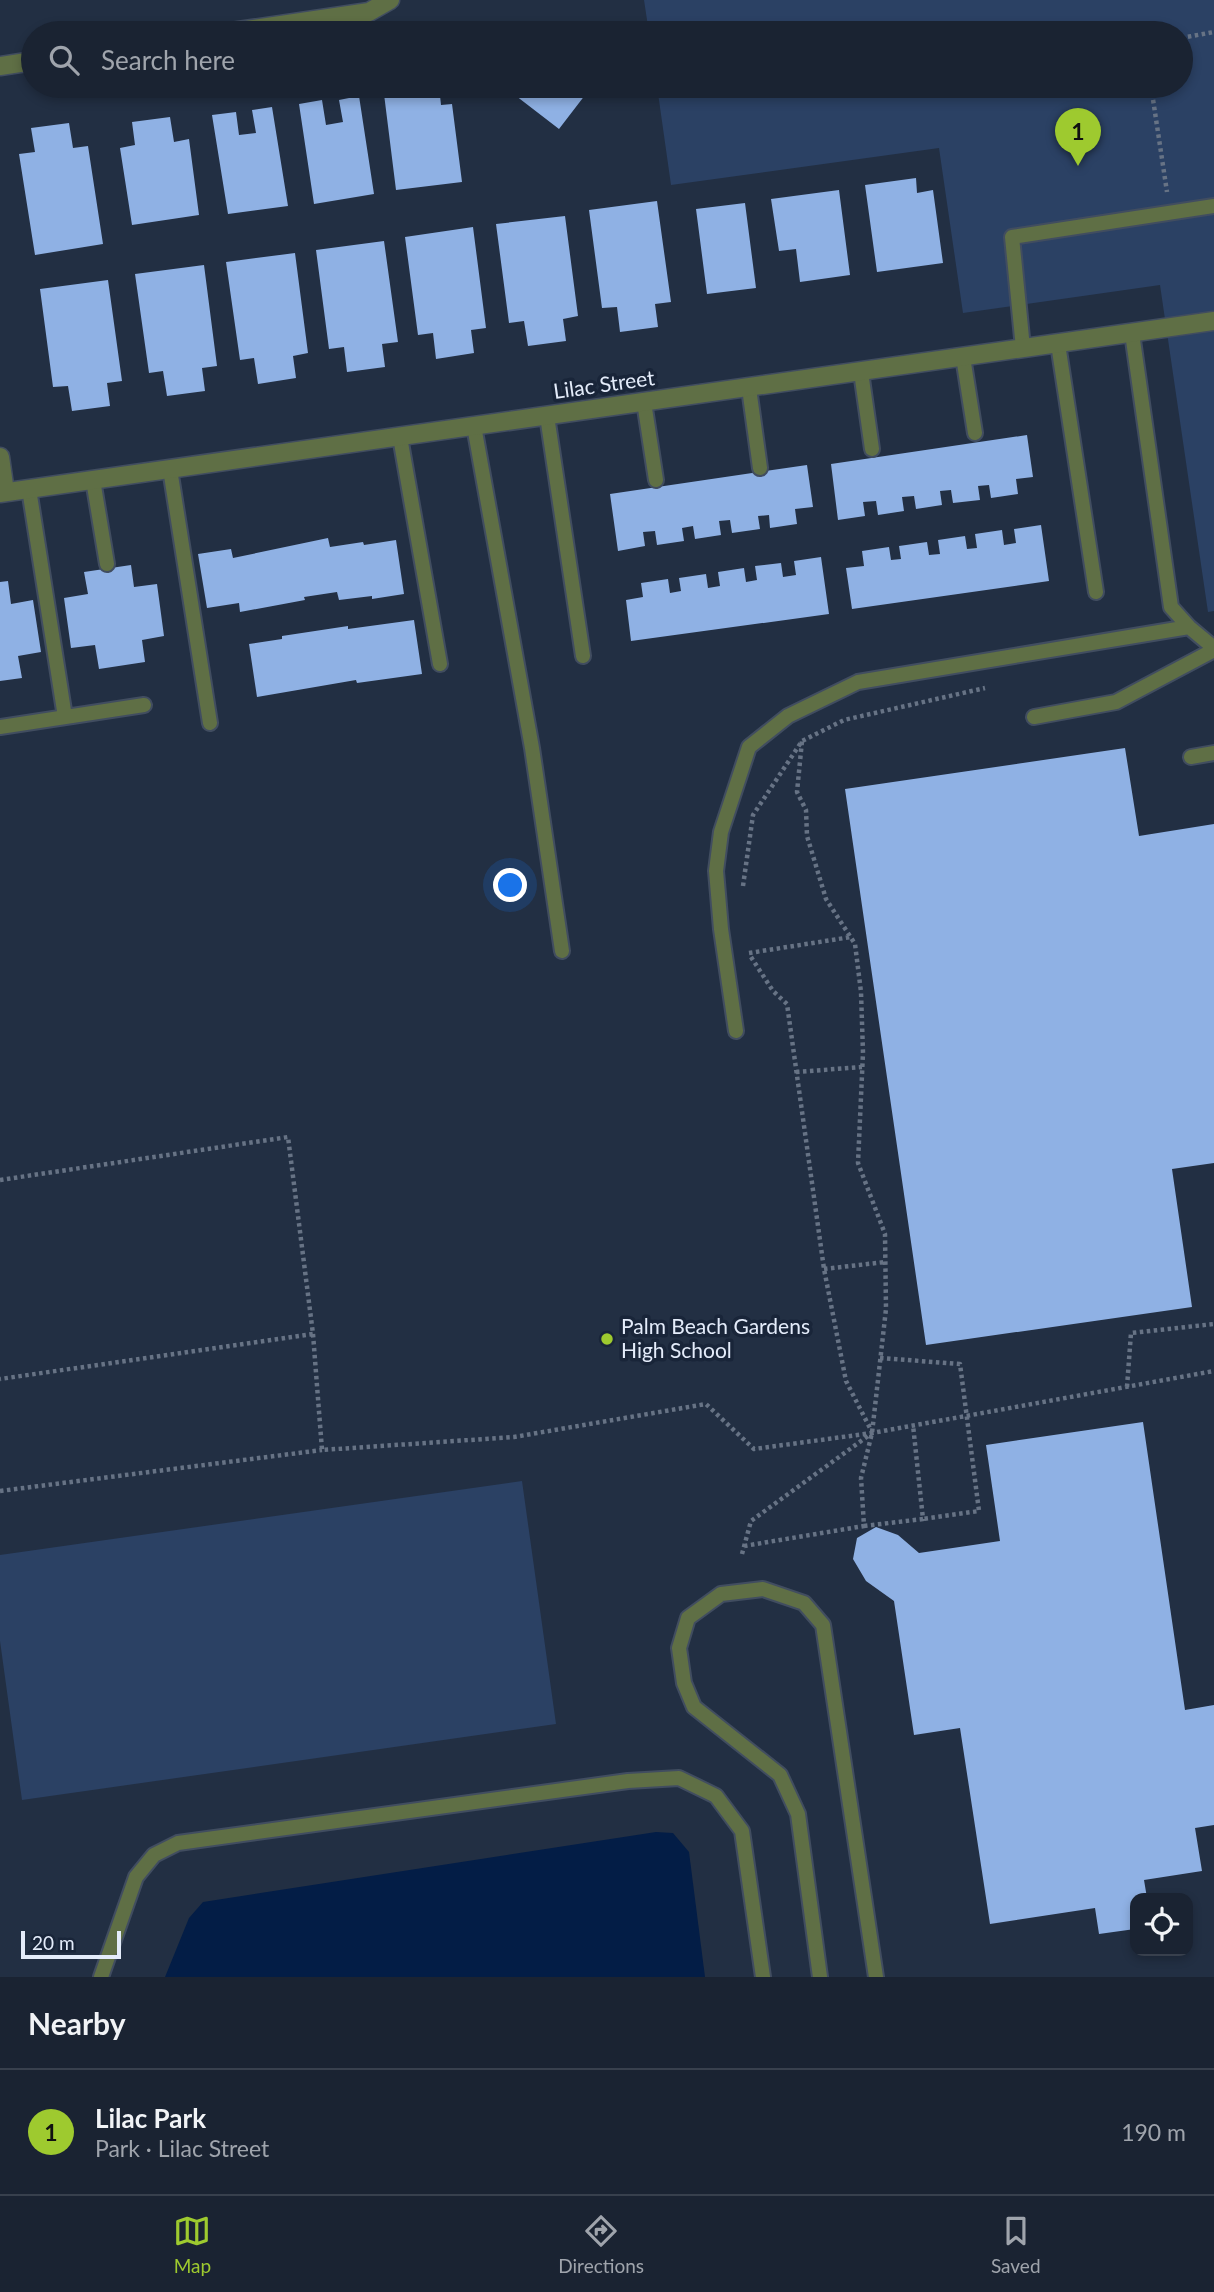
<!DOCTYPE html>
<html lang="en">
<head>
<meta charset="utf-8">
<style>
	body { margin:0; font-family:Lato,sans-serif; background:#272f3e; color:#f1f3f6 }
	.controls { position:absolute; right:21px; bottom:21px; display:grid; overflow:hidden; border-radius:14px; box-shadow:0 4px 10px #0003 }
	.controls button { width:63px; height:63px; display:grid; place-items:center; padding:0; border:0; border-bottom:2px solid #38404d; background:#1a2332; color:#f1f3f6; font:35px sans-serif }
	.scale { position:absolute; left:21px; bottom:18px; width:100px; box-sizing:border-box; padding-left:7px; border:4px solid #e4ecfa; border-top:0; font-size:19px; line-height:24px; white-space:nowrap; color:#e4ecfa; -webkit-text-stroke:5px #192539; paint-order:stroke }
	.you { position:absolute; left:511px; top:886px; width:24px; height:24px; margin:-18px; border:5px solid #fff; border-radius:50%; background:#1a73e8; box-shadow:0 0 0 10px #1a73e833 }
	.badge { display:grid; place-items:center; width:46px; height:46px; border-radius:50%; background:#9eca2f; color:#111; font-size:23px; font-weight:700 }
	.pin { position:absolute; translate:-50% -58px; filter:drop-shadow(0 2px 4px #0008) }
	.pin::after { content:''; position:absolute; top:37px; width:24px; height:21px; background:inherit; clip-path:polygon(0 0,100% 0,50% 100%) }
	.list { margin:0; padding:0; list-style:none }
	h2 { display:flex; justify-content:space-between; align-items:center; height:91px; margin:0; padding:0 28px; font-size:30px }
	h2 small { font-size:23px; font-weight:400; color:#9fa4ac }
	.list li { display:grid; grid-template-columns:46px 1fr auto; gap:21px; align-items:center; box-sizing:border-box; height:126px; padding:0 28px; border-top:2px solid #38404d }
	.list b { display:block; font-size:26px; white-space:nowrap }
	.list p { margin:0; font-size:23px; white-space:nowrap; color:#9fa4ac }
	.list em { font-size:23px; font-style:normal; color:#9fa4ac }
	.icon { flex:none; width:38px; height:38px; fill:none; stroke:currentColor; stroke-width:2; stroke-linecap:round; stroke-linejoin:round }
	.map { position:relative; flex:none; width:1214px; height:1977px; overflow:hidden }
	.search { position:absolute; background:#1a2332; box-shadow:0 4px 10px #0003; left:21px; right:21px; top:21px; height:77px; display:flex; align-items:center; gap:18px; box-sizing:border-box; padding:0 24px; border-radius:38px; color:#9fa4ac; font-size:26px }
	.sheet { height:217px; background:#1a2332 }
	nav { display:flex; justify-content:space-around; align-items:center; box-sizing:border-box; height:98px; border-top:2px solid #38404d; background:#1a2332; font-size:19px; color:#9fa4ac }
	nav a { display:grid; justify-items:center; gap:4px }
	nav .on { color:#9eca2f }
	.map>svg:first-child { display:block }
</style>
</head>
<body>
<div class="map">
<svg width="1214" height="1977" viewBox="0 0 1214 1977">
	<rect width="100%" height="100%" fill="#222f43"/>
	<path fill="#2b4164" d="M644,0H1214V611L1208,612L1160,285L963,313L939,148L671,185L657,86H1181V33H649Z
		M522,1481L556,1724L22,1800L0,1641V1555Z"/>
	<path fill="#031d46" d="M656,1832L673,1833L689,1852L705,1977H165L189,1918L203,1902Z"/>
	<path fill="#8fb1e4" d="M383,86H439L441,105L452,104L462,182L396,190Z
		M503,86H592L559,129Z
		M359,96L374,194L314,204L299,104L322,100L326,125L343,122L339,100Z
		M272,107L288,206L228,214L212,115L236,112L239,135L256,133L252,110Z
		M170,117L174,142L189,139L199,215L132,225L120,148L135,145L132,122Z
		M69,123L73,148L88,146L103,244L35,255L19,154L35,152L31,128Z
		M916,178L917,193L933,190L943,263L877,272L865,185Z
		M839,190L850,275L800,282L796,249L779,251L771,199Z
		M657,201L671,302L655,304L658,327L620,332L617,307L602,308L589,210Z
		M745,203L756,288L707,294L696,209Z
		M565,216L578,316L563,319L566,341L528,346L524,321L509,323L496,224Z
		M473,227L486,328L471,330L474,353L436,359L433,333L418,335L405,237Z
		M384,241L398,342L382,344L385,367L347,372L344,347L329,349L316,250Z
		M295,253L308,353L293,356L296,378L258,384L254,358L240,360L226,262Z
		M204,265L217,366L202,368L205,391L167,396L163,371L149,373L135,274Z
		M108,280L122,381L107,383L110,406L72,411L68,386L53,387L40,289Z
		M1027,435L1033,477L1016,479L1018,494L991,498L989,485L978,486L980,500L953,503L951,490L940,491L942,505L916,509L914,496L902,497L904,511L878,515L876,501L863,502L865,516L838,520L831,464Z
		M807,465L813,507L795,509L797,524L770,528L769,515L758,516L760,529L732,533L730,520L719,521L721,535L695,539L693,526L682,528L684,541L657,545L655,531L643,532L645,546L618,551L610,494Z
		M1041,525L1049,581L852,609L846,568L864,566L862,551L889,547L891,560L901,559L899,546L927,542L929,555L940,554L938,540L965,536L967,549L977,548L975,534L1002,530L1004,545L1016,543L1014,529Z
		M328,538L330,547L363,542L364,545L396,540L404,594L372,599V596L339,600L337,592L304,597L305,600L240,612L239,603L207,608L198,554L231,549L233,558Z
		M821,557L829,614L631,641L626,600L643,597L641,583L668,579L670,593L681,591L679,578L706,574L708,588L720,586L718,572L744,568L746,582L757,580L755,566L781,563L783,577L796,575L794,561Z
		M131,565L134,587L157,584L164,636L142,640L145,662L99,669L95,645L71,648L64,598L88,594L84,572Z
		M8,581L11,604L33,600L41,652L18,656L22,678L0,681V582Z
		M414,620L422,674L357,683L356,680L257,697L249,644L282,639V636L348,626V629Z
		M1125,748L1139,836L1214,824V1163L1172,1169L1192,1307L926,1345L845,789Z
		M1143,1422L1185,1710L1214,1705V1825L1195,1828L1202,1871L1144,1880L1147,1898H1135V1929L1099,1934L1095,1908L990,1924L960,1728L914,1735L894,1601L866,1581L853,1559L857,1538L876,1527L898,1535L919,1553L1000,1541L986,1445Z"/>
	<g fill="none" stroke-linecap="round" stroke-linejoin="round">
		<g stroke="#414d60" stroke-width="18">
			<path id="service" d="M1132,333L1171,607L1189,627L1214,648
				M1058,344L1096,592
				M1023,348L1012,237L1214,206
				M963,357L975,433
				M861,372L872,449
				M749,388L760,468
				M644,402L656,480
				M547,416L583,656
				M474,426L532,748L562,951
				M400,437L440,664
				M170,469L210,723
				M93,480L107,564
				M29,489L65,717
				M1034,717L1116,702L1214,650
				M0,727L144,705
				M1191,757L1214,753
				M736,1031L721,929L716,871L721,832L749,747L788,716L858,682L1189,627
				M101,1977L136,1877L154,1855L178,1843L628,1781L679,1778L716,1796L742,1831L763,1977
				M820,1977L798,1814L780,1775L694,1707L684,1683L679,1648L688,1618L721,1594L763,1589L804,1603L823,1625L876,1977"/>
		</g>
		<g stroke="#414d60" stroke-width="21">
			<path id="minor" d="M225,33L369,12L390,0
				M0,66L33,61
				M0,457L5,492
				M0,493L1214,321"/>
		</g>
		<path stroke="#677385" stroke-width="4.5" stroke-dasharray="3.5 3.5" stroke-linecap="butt" d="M1181,38L1214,32
			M1151,86L1167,192
			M743,886L753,815L802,741L844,720L985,688
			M749,953L851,937
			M751,957L773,991L787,1004L824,1269L846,1381L872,1432
			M796,1072L862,1067
			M0,1180L288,1137L313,1334L0,1379
			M824,1269L885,1262
			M313,1334L322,1450L514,1437L706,1404L754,1449L872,1433
			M880,1358L960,1364L979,1511L923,1519
			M1127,1387L1131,1333L1214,1324
			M0,1491L322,1450
			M864,1526L923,1519L913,1425
			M744,1546L864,1526L861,1478L872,1433L886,1309L885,1234L858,1163L863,1053L861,992L855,944L826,899L807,836L806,810L797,792L802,741
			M742,1554L751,1521L872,1433L1214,1371"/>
		<use href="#service" stroke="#5f6f45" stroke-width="14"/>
		<use href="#minor" stroke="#5f6f45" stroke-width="18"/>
	</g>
	<circle fill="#9eca2f" stroke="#192539" stroke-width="2.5" cx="607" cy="1339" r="7"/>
	<g text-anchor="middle" stroke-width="7" stroke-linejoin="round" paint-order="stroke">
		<g font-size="21" fill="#e4ecfa" stroke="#192539">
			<text transform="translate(604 385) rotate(-8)" y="7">Lilac Street</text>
		</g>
		<g font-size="21" fill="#e4ecfa" stroke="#192539" text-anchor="start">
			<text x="621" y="1334">Palm Beach Gardens<tspan x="621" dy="24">High School</tspan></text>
		</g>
	</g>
</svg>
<div class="controls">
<button><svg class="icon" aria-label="locate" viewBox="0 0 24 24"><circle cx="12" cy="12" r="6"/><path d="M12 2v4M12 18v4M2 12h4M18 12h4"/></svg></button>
</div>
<div class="scale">20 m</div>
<div class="you"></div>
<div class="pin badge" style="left:1078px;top:166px">1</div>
<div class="search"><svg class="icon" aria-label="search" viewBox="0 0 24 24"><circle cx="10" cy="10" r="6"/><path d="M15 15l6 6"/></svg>Search here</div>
</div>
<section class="sheet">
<h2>Nearby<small></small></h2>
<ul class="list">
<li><span class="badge">1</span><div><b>Lilac Park</b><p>Park · Lilac Street</p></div><em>190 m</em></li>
</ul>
</section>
<nav>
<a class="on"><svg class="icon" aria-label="map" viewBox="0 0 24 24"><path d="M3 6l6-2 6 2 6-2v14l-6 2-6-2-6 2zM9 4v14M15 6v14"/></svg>Map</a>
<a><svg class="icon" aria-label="directions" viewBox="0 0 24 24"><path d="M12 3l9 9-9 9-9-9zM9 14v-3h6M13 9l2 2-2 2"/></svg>Directions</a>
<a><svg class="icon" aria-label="saved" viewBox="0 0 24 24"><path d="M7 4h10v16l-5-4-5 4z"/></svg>Saved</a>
</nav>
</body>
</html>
